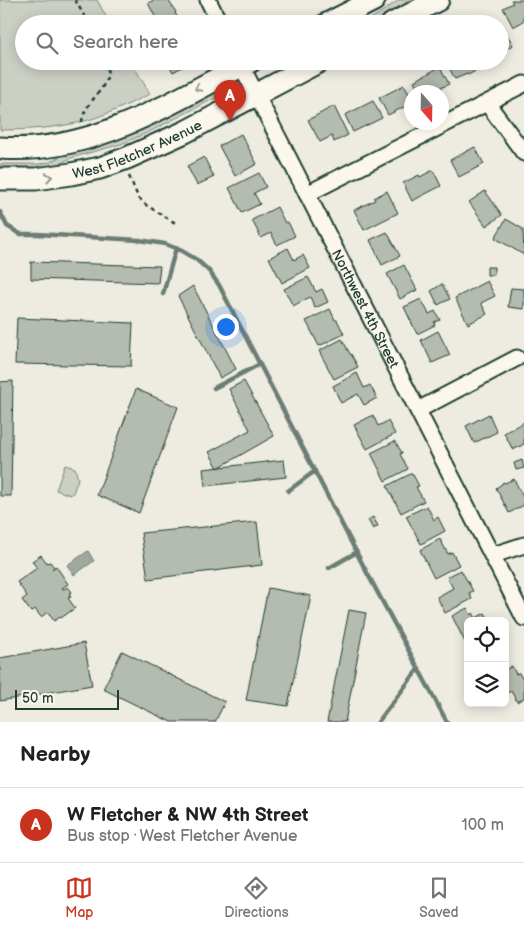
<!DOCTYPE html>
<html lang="en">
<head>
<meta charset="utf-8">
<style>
	body { margin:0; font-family:"Balsamiq Sans",sans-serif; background:#f2f2f2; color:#202124 }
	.controls { position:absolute; right:15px; bottom:15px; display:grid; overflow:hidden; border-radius:8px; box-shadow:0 2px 12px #0003 }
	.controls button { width:45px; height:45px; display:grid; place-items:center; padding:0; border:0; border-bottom:1px solid #e0e0e0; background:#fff; color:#202124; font:25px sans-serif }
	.compass { position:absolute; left:404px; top:85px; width:45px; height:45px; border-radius:50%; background:#fff; box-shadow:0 2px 12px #0003; rotate:160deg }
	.scale { position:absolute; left:15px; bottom:12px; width:104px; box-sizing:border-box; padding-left:5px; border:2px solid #1f3d34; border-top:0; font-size:14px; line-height:18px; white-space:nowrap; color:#1f3d34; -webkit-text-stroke:4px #fbf7ec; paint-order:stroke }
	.you { position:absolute; left:225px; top:326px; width:18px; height:18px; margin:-12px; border:4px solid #fff; border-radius:50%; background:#1a73e8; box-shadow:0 0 0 8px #1a73e833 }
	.badge { display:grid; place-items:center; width:32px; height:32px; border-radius:50%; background:#c8321e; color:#fff; font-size:16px; font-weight:700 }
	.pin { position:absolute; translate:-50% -41px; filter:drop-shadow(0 1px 2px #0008) }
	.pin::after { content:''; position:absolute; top:26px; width:18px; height:15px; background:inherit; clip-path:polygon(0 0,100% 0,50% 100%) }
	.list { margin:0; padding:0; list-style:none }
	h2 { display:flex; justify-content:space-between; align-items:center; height:65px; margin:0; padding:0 20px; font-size:21px }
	h2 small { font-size:16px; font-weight:400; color:#757577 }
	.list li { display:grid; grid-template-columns:32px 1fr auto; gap:15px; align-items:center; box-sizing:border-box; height:75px; padding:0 20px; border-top:1px solid #e0e0e0 }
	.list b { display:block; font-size:19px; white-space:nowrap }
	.list p { margin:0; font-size:16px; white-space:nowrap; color:#757577 }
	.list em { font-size:16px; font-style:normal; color:#757577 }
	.icon { flex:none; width:28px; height:28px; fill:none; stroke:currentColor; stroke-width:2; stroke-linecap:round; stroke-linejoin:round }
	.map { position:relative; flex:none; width:524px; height:722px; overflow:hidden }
	.search { position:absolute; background:#fff; box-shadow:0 2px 12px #0003; left:15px; right:15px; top:15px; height:55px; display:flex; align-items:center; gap:12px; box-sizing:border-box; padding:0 18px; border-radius:28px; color:#757577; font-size:19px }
	.sheet { height:140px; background:#fff }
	nav { display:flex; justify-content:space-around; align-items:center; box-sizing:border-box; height:70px; border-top:1px solid #e0e0e0; background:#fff; font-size:14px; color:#757577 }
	nav a { display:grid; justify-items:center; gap:2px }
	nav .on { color:#c8321e }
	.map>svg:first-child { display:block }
</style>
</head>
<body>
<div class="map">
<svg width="524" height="722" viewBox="0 0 524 722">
	<rect width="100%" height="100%" fill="#eeece1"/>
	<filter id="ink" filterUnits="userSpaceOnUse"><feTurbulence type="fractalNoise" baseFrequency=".02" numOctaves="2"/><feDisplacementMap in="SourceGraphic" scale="10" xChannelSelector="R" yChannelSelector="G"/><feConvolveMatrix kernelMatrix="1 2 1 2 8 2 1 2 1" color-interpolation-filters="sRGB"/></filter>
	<g filter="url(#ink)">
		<path fill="#cbcfc4" stroke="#75867c" d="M0,0H97L110,24H24V61H131L150,94C129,104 107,115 85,121C57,128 29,130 0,130Z
			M399,0H421L376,24H362L377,15Z
			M224,86L227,92L149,132L121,144L71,158L49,169L0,171V164H38L50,162L68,152Z
			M65,465L75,468L78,479L73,493L70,495L56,490Z"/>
		<path fill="#9fa89f" stroke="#6c7d74" d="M88,551L94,561L74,575L67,565Z"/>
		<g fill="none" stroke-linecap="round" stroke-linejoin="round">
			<path stroke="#6c7d74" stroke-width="4.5" d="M0,212L7,226L20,234H37L139,240L165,244L180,250L197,260L209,271L219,285L365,569L447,722
				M163,294L176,248
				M214,388L260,364
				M288,491L315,471
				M329,568L357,552
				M378,722L419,668"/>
		</g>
		<path fill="#b4bbb0" stroke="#1f3d34" d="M154,0H168L176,12L175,13L181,24H159L148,3Z
			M511,0H524V21L513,27L503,8L513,3Z
			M503,27L513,45L503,51L505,56L500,58V28Z
			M167,61H193L173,72Z
			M452,61H480L483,67L468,75L467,74L455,79L447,64Z
			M440,67L449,84L432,92H420L414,81Z
			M404,85L412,99V103L388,115L379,98Z
			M373,101L382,118L353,132L345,115Z
			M334,106L348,135L334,142L332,136L320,142L308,120Z
			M241,134L257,164L235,176L219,146Z
			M475,147L484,164L459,177L450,160Z
			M204,157L214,177L197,185L187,166Z
			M433,170L441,186L412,201L403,183L419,175L420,177Z
			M259,173L266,187L254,193L260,204L242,213L229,188Z
			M387,191L398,213L364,230L354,210L375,200L374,198Z
			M485,191L502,215L486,226L469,202Z
			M277,207L285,223L288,222L295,236L277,245L271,233L261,238L252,220Z
			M506,219L523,229L524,255L495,238Z
			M387,232L400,256L382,265L370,240Z
			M288,248L294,260L303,255L310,268L282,283L269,258Z
			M31,262L160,266L158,283L31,279Z
			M404,265L417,290L400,299L387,274Z
			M487,267H494V275H487Z
			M308,277L316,292L322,289L328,302L315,308L310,297L293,306L284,289Z
			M487,281L495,296L481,303L487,314L468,324L455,298Z
			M442,284L450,299L438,305L431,291Z
			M193,286L236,369L220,378L178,296Z
			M511,288L524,289V309L508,307Z
			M421,299L429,314L435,311L440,320L434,322L435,325L417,334L404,307Z
			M330,309L335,320H337L344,334L319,346L306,321Z
			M17,318L133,323L131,366L15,364Z
			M438,331L450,355L432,363L421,340Z
			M342,339L350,354H351L358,367L334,379L319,351Z
			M357,373L364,388L370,385L377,398L364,405L358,394L341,403L333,386Z
			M13,381L11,496H0V382Z
			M244,381L274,436L218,468L209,452L250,430L229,389Z
			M136,389L178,407L139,513L97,495Z
			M489,414L497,432L474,443L466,426Z
			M373,415L378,426L388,421L395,434L367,449L354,425Z
			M524,422V444L513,450L504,433Z
			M395,441L402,453L400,454L408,469L385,481L371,453Z
			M284,460L286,477L205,486L203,469Z
			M522,460L524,468L516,470L514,463Z
			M412,473L419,486L416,487L424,501L401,513L387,486Z
			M514,479L524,499V505L509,513L496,488L502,484V483L504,482L505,483Z
			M427,506L434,520L438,517L445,531L421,544L406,516Z
			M373,517L378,526L373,529L368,520Z
			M257,522L262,565L148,579L141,533Z
			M440,539L448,554L452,552L459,565L434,578L420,550Z
			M41,555L47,563L50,562L54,567L52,569L56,566L68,584L62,588L64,589L68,587L72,592L69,594L71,597L68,598L75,608L61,618L60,617L54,621L48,612L41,617L35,609L31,612L22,600L27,596L17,582L37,568L32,561Z
			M461,570L473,591L469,593L472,599L445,613L437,597L453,588L447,577Z
			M268,588L311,596L288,706L246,700Z
			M467,608L471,615L473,613L476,618L485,613L490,621H468V640L465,642L452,616Z
			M349,610L366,613L345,722H327Z
			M84,643L92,685L0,701V658Z
			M122,651L225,702L215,722H171L103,689Z
			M512,666L516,674L519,673L524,682V698L517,702L511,691L505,694V670Z"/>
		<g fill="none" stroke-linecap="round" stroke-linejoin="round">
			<g stroke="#1f3d34" stroke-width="19">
				<g id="minor">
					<path d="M208,0L220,24"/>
					<path id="s1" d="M239,61L524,618"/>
					<path d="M487,103L524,153"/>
					<path d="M307,194L524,84"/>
					<path d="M418,410L517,358"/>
					<path d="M493,555L524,545"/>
				</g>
			</g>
			<g stroke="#1f3d34" stroke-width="25">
				<g id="secondary">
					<path d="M327,24L374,0"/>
					<path d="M392,24L438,0"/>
					<path d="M0,148C93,155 172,101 251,61"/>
					<path id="s2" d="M0,179H36L71,174L100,168L127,158L185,132L320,61"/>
				</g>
			</g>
			<path stroke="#1f3d34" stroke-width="2.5" stroke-dasharray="4 4" stroke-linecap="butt" d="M75,0L89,24
				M82,122C83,105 102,94 107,77C108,72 107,66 106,61
				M129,176L138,197L146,205L177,224"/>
			<use href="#minor" stroke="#fbf7ec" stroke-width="15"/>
			<use href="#secondary" stroke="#fbf7ec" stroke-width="21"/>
		</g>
		<defs><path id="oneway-chevron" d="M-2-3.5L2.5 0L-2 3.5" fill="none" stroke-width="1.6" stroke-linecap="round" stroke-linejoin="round" transform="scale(1.25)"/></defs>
		<g stroke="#8d9a90">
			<use href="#oneway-chevron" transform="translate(198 88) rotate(153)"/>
			<use href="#oneway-chevron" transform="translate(49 177) rotate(-9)"/>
		</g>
	</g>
	<g text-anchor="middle" stroke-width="5" stroke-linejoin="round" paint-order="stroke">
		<g font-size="14" fill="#1f3d34" stroke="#fbf7ec">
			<text dy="5" stroke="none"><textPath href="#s2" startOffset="142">West Fletcher Avenue</textPath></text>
			<text dy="5" stroke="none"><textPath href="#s1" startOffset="278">Northwest 4th Street</textPath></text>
		</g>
	</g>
</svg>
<div class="controls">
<button><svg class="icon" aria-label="locate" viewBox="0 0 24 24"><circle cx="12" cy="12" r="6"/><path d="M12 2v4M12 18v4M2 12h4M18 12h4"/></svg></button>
<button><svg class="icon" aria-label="layers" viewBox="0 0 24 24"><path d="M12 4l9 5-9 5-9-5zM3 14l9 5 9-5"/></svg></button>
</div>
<svg class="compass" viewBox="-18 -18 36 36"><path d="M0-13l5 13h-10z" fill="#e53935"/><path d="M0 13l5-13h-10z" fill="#757577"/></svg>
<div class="scale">50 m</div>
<div class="you"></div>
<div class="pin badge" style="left:230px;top:121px">A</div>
<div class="search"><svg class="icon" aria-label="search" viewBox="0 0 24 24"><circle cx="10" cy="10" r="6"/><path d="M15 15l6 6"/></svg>Search here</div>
</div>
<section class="sheet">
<h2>Nearby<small></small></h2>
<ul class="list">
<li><span class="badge">A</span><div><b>W Fletcher &amp; NW 4th Street</b><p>Bus stop · West Fletcher Avenue</p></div><em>100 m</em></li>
</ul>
</section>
<nav>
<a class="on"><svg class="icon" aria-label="map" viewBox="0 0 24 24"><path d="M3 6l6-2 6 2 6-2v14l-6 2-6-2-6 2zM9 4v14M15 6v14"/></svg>Map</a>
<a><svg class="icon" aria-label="directions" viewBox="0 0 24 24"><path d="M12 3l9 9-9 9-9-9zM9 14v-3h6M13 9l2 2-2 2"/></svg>Directions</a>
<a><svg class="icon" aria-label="saved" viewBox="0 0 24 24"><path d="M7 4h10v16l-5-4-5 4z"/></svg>Saved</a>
</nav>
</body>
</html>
